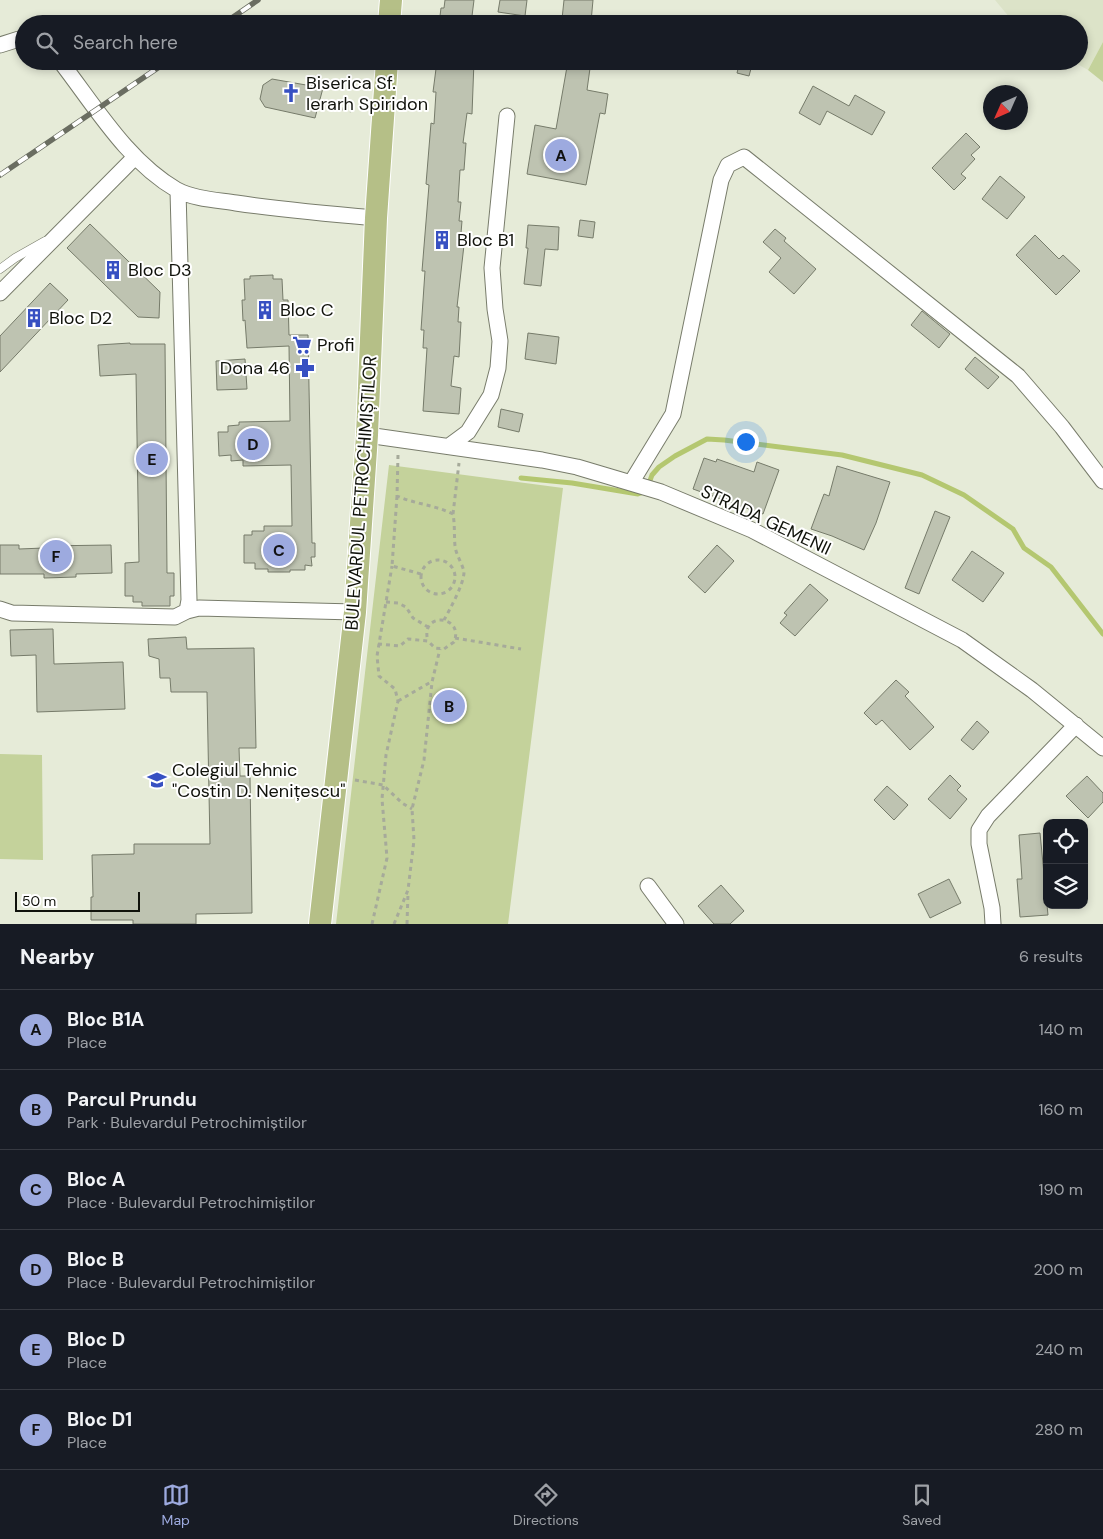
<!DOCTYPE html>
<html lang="en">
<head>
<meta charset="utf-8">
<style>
	body { margin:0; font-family:"DM Sans",sans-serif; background:#242831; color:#f1f3f6 }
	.controls { position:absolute; right:15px; bottom:15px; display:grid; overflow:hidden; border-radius:10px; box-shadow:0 2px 8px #0003 }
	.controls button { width:45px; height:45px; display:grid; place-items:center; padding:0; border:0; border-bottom:1px solid #363941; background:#171b24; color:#f1f3f6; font:25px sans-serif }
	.compass { position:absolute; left:983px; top:85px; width:45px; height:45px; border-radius:50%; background:#171b24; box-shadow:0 2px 8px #0003; rotate:225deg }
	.scale { position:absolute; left:15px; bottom:12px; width:125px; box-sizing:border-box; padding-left:5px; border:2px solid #10120b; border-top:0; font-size:14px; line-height:18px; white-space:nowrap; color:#10120b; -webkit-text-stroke:4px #fff; paint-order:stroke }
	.you { position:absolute; left:745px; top:441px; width:18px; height:18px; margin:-12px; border:4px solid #fff; border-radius:50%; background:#1a73e8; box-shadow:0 0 0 8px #1a73e833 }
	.badge { display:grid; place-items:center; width:32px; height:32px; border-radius:50%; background:#9daadf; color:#111; font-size:16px; font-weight:700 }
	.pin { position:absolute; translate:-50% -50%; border:2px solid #fff; box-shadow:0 1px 5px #0006 }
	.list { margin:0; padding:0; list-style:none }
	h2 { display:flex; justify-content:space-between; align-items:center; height:65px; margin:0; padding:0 20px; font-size:21px }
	h2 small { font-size:16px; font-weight:400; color:#9ea1a6 }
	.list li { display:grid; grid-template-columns:32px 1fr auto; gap:15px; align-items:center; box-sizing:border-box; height:80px; padding:0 20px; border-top:1px solid #363941 }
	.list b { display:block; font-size:19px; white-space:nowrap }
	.list p { margin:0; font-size:16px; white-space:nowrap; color:#9ea1a6 }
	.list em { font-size:16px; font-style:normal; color:#9ea1a6 }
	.icon { flex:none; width:28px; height:28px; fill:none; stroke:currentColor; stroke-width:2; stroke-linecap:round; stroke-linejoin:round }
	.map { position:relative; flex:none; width:1103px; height:924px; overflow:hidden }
	.search { position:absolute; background:#171b24; box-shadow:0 2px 8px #0003; left:15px; right:15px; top:15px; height:55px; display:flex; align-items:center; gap:12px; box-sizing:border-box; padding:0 18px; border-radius:28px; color:#9ea1a6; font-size:19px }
	.sheet { height:545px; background:#171b24 }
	nav { display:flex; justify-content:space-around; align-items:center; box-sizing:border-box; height:70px; border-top:1px solid #363941; background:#171b24; font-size:14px; color:#9ea1a6 }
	nav a { display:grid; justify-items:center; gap:2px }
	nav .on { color:#9daadf }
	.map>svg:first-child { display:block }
</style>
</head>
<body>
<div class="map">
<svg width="1103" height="924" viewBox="0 0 1103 924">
	<rect width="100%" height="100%" fill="#e6ebd8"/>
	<path fill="#dce3c8" d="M995,0H1103V42L1088,70L1072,61H1079V24H1015Z"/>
	<path fill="#c4d29b" d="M1103,42V82L1088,70Z
		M389,465L563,488L508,924H336Z
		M0,754L42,755L43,860L0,859Z"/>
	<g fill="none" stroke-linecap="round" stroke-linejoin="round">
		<path stroke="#b4c770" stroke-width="5" d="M521,478L572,483L638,494L644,492
			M648,486L652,475L659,467L675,456L707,439L724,440L842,455L922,475L964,495L1013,529L1024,548L1051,567L1103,634"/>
	</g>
	<path fill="#bec3b1" stroke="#767b6a" d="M445,0H474L471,24H439L441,8H444Z
		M500,0H527L525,16L498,12Z
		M564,0H593L591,22L562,19Z
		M437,61H474L472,114L467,113L463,143H466L464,170H460L458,202H461L459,221H462L460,245H464L457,307H459L458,322H461L459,357L454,356L451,386L461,388L459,414L423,411L427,348H423L424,330H421L425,271H422L429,185L426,184L431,123L434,124L436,92H433Z
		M568,61H591L587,90L608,94L605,114L600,113L586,185L527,174L535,125L556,129Z
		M740,61H753L749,76L737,73Z
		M272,79L323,88L315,118L265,107L260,99L263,85Z
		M813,86L849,106L855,95L885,112L872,135L827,111L820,125L799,113Z
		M966,133L980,147L971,155L975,159L961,174L966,178L954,190L932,168Z
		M1000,176L1025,197L1007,219L982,199Z
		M580,220L595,222L593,238L578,236Z
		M90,224L160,292L159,318L138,317L67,248Z
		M528,225L559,227L558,250L545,249L541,286L524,284L528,248H526Z
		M775,229L786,238L784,241L816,269L794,294L769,272L781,258L763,242Z
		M1035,235L1059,259L1063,255L1080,271L1056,295L1016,255Z
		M273,275V279H282L283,300H288L289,335H308L312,543H315V557H311L312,566L305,565V570H290V572H268V569H255V563H244V535H252V531H264V526H292L291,465L243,466V460L231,461V455L219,456L218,432H228V426L239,425V422L290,421L289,346L247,348L245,320L243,321L242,300H245L244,279H250V276Z
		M50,283L68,300L0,372V336Z
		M922,311L950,334L939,348L911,325Z
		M528,333L559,337L556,364L525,359Z
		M130,343V344H165L167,573H174V596H170V606H142V602H133V596H125V563L139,562L136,374L100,376L98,345Z
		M975,357L999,377L988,389L965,369Z
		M245,359L247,389L217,390L216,361Z
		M501,409L523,414L519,432L498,427Z
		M704,458L716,462L717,459L754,472L757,462L779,470L763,514L693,489Z
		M837,466L890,482L876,523L864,550L832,536L811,529L824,494L829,496Z
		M935,511L950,517L919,594L905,588Z
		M0,545H19V549L44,548L43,546L111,545L112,573L76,574V577L44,578V574H0Z
		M717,545L734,561L705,593L688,577Z
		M972,551L1004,573L983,602L952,580Z
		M810,584L828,600L795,636L780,623L787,615L784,613Z
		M53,629L54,664L123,662L125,709L37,712L36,655L11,656L10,630Z
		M186,637L187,649L254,648L256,748H239L240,776H250L252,913L196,914V924H133V920H91V897H93L92,855L134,854V844H210L207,692H171L170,678H160L159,659L149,656L148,639Z
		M896,680L909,692L905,696L934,727L910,750L882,720L876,725L864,713Z
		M977,721L989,732L973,750L961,740Z
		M950,775L961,786L957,790L967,799L950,819L928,799Z
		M1087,776L1103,793V802L1088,818L1066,796Z
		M887,786L908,805L894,820L874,800Z
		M1040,833L1048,915L1020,917L1017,879H1022L1019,835Z
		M949,879L961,903L930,918L918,894Z
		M721,885L744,911L730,924H714L698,906Z"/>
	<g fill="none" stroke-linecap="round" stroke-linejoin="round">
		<g stroke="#787c6b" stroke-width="9">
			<path id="lane" d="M0,269L15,258L45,241"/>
		</g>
		<g stroke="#787c6b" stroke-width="17">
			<path id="street" d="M0,45L19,39L24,40
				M60,61C95,106 127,161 177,190C194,199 217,200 236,203C283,210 329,214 376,218
				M178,191L189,600L187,611L199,608L355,612
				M0,293L135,157
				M367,435L542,460L577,467L661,492L752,530L962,640L1032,690L1103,748
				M449,446L468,432L491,395L498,368L500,341L495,309L492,268L507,116
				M631,483L673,414L721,180L728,165L744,157L1018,376L1062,427L1103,481
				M0,609L12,613L175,617L187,611
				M648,886L676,924
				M993,924L992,908L979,844V830L988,816L1076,725"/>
		</g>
		<g stroke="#fff" stroke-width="24">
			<path id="primary" d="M389,24L391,0
				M320,924L355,612L367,435L376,218L387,61"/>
		</g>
		<path stroke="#a6aa9a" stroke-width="3" stroke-dasharray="4 4" stroke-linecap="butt" d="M319,103L351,111
			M398,455L397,496C415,504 435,505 453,514C455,525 454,535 455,546C456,555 463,565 464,572C464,584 450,609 444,620
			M397,496L392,566L421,574
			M453,514L459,463
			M421 577a17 17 0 1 1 34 0a17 17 0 1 1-34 0Z
			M386,602L398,603L406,607L413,618L428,627
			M455,638L521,649
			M378,644L400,646L408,639L428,641L435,648L444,649L454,642C465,615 419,611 428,641
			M398,701L431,682
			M355,780L383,785L402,803L412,809
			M372,924L387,858L382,799L386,755L398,701L395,689L379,676L377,656L392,566
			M394,924L408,890L414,840L412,809L424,760L432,682L440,649
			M407,924L408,893"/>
		<use href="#lane" stroke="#fff" stroke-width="8"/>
		<use href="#street" stroke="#fff" stroke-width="15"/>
		<use href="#primary" stroke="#b5bf87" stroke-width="22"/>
		<g stroke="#6a6d61" stroke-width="5.5">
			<path id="rail" d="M223,24L258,0
				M0,175L168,61"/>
		</g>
		<use href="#rail" stroke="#fff" stroke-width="4" stroke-dasharray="11" stroke-linecap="butt"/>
	</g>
	<defs>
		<g id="church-bare" transform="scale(1.5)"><path d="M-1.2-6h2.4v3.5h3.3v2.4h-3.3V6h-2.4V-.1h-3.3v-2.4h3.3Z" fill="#3750c2" stroke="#fff" stroke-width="2.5" paint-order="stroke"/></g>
		<g id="building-bare" transform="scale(1.5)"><path d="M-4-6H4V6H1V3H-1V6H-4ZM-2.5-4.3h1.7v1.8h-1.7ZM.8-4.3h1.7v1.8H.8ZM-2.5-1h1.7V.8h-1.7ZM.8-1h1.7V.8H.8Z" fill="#3750c2" stroke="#fff" stroke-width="2.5" paint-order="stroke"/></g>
		<g id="supermarket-bare" transform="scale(1.5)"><path d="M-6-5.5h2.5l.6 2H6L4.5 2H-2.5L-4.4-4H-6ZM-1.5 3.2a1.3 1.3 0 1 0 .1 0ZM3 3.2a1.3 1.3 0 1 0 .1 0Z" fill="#3750c2" stroke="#fff" stroke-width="2.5" paint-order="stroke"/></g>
		<g id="pharmacy-bare" transform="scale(1.5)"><path d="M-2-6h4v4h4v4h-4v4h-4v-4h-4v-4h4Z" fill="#3750c2" stroke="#fff" stroke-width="2.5" paint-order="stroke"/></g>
		<g id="school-bare" transform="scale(1.5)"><path d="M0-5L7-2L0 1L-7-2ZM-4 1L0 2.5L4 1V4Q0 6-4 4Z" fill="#3750c2" stroke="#fff" stroke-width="2.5" paint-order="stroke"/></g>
	</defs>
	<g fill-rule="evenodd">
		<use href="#church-bare" x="291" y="93"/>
		<use href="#building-bare" x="442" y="240"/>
		<use href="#building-bare" x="113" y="270"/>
		<use href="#building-bare" x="265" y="310"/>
		<use href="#building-bare" x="34" y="318"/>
		<use href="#supermarket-bare" x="302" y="345"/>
		<use href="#pharmacy-bare" x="305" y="368"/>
		<use href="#school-bare" x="157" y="780"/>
	</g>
	<g text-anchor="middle" stroke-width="4" stroke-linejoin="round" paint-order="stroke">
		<g font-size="18" fill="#10120b" stroke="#fff" text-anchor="start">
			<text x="306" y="89">Biserica Sf.<tspan x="306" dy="21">Ierarh Spiridon</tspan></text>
			<text x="457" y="246">Bloc B1</text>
			<text x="128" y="276">Bloc D3</text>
			<text x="280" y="316">Bloc C</text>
			<text x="49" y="324">Bloc D2</text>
			<text x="317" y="351">Profi</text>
			<text x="290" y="374" text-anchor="end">Dona 46</text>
			<text x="172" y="776">Colegiul Tehnic<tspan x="172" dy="21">"Costin D. Nenițescu"</tspan></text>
		</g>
		<g font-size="18" fill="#10120b" stroke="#fff">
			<text transform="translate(361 493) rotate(-86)" y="6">BULEVARDUL PETROCHIMIȘTILOR</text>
			<text transform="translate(766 520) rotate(25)" y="6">STRADA GEMENII</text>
		</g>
	</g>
</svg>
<div class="controls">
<button><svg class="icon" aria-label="locate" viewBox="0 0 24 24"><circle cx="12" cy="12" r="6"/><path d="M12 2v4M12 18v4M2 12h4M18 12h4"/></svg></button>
<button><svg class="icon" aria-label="layers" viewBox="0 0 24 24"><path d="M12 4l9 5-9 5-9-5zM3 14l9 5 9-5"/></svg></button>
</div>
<svg class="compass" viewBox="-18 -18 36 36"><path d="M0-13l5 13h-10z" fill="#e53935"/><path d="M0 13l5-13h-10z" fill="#9ea1a6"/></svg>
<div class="scale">50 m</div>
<div class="you"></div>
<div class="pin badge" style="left:561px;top:155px">A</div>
<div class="pin badge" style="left:449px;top:706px">B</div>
<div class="pin badge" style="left:279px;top:550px">C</div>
<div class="pin badge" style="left:253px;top:444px">D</div>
<div class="pin badge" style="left:152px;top:459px">E</div>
<div class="pin badge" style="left:56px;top:556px">F</div>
<div class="search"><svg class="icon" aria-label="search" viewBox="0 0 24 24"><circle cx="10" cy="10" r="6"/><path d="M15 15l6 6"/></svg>Search here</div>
</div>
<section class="sheet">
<h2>Nearby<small>6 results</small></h2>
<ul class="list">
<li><span class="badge">A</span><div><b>Bloc B1A</b><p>Place</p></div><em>140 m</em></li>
<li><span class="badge">B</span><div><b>Parcul Prundu</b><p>Park · Bulevardul Petrochimiștilor</p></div><em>160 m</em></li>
<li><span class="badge">C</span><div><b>Bloc A</b><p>Place · Bulevardul Petrochimiștilor</p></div><em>190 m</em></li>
<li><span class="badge">D</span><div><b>Bloc B</b><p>Place · Bulevardul Petrochimiștilor</p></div><em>200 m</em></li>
<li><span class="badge">E</span><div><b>Bloc D</b><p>Place</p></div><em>240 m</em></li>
<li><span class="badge">F</span><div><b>Bloc D1</b><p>Place</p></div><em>280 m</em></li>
</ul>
</section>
<nav>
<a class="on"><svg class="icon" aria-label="map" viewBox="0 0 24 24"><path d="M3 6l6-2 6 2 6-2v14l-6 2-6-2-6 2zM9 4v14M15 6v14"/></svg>Map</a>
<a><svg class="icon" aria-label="directions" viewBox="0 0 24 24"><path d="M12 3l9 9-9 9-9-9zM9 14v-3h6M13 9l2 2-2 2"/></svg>Directions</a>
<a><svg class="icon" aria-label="saved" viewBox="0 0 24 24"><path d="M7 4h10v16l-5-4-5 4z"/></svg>Saved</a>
</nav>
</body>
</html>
